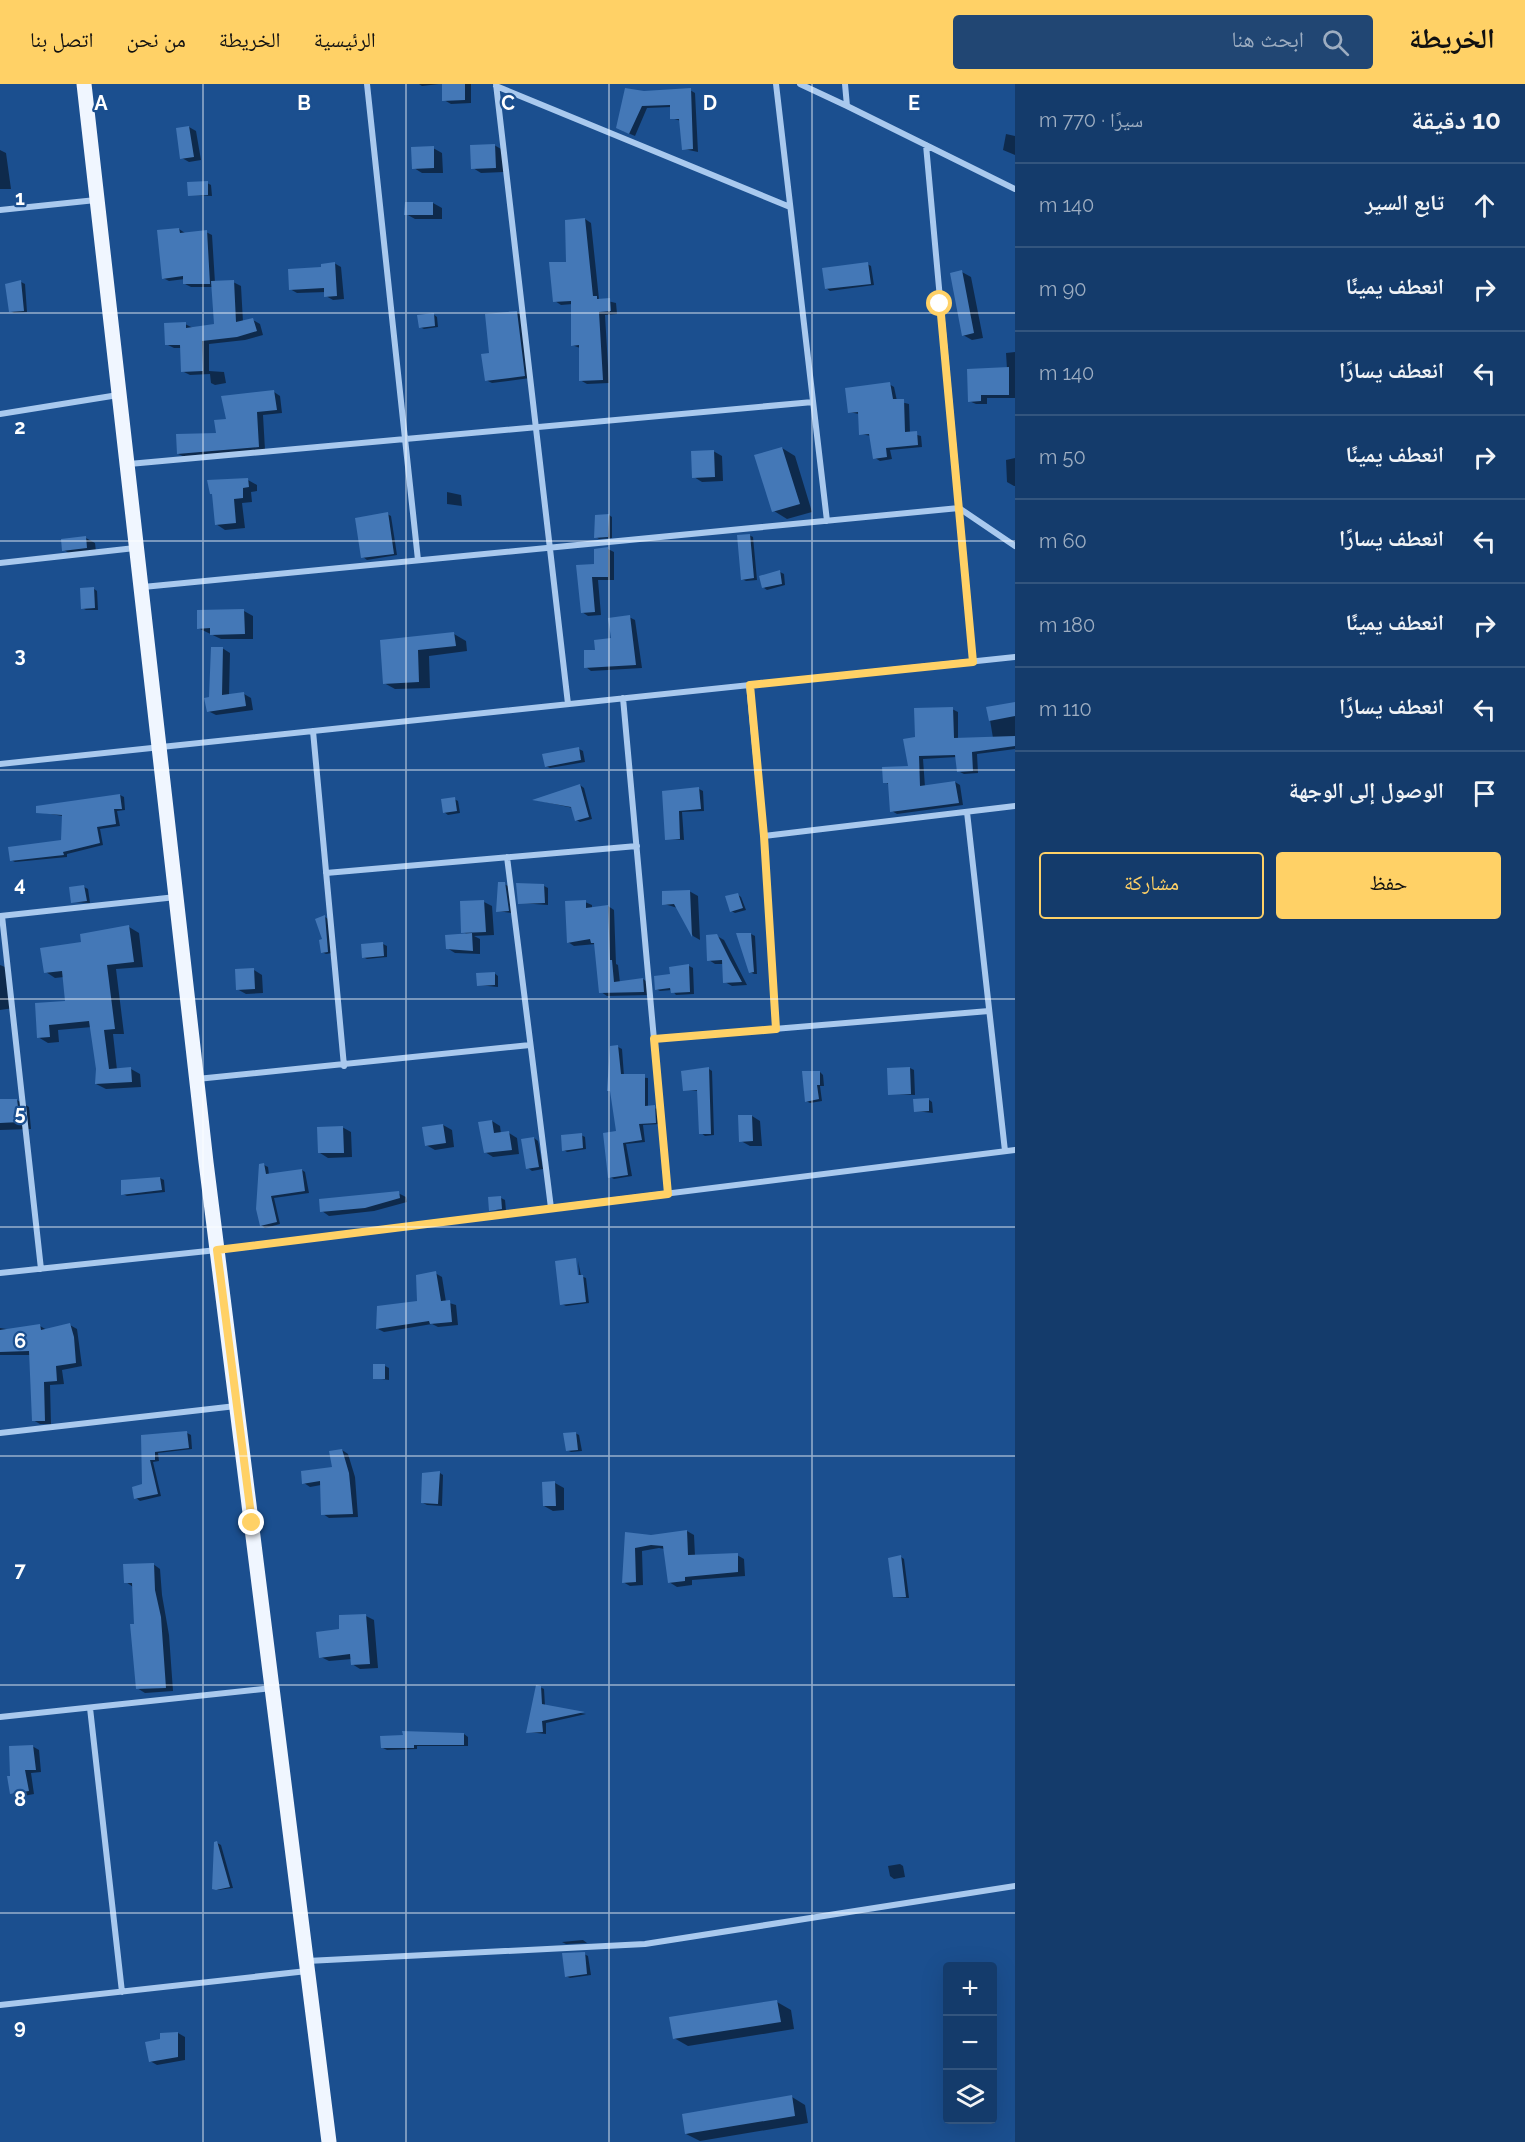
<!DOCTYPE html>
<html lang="ar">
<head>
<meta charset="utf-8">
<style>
	body { margin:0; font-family:Raleway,"Noto Naskh Arabic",sans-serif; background:#214673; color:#f1f3f6; direction:rtl }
	.controls { position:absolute; right:18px; bottom:18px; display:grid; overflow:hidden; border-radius:6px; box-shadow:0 6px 24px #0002 }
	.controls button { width:54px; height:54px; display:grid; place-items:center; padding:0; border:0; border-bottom:2px solid #33557e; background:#143b6b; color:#f1f3f6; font:30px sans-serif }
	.stop { position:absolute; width:18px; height:18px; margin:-14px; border:4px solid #ffd166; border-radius:50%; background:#fff }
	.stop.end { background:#ffd166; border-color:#fff; box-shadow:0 2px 6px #0008 }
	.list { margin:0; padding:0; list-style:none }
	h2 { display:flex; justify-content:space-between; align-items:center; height:78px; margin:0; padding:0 24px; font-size:26px }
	h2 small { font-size:20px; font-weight:400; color:#9dadc1 }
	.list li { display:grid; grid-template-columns:39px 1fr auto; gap:18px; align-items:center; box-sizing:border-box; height:84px; padding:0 24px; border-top:2px solid #33557e }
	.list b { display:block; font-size:22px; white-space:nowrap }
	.list em { font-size:20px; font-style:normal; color:#9dadc1 }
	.actions { display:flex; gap:12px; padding:18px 24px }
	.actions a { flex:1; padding:14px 0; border:2px solid #ffd166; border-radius:6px; text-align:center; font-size:21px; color:#ffd166 }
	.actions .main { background:#ffd166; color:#111 }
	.icon { flex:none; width:33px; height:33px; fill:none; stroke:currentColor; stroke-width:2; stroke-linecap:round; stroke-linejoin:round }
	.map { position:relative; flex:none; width:1015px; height:2058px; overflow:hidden; direction:ltr }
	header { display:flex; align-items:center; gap:36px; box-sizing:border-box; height:84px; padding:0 30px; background:#ffd166; color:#111 }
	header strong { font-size:28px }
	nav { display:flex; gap:33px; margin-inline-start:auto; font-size:21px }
	.search { width:420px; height:54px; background:#214673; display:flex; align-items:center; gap:15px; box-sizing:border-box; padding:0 21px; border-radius:6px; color:#9dadc1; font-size:22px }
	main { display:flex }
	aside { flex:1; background:#143b6b }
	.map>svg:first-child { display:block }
</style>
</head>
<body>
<header>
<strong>الخريطة</strong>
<div class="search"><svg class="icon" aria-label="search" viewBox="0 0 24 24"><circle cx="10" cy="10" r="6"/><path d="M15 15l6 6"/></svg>ابحث هنا</div>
<nav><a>الرئيسية</a><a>الخريطة</a><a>من نحن</a><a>اتصل بنا</a></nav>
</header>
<main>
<aside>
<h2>10 دقيقة<small>سيرًا · 770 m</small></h2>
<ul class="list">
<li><svg class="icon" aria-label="ahead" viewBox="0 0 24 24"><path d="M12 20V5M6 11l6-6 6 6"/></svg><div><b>تابع السير</b></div><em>140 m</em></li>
<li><svg class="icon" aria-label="right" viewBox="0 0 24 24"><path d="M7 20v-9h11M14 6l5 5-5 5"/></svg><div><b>انعطف يمينًا</b></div><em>90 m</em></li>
<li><svg class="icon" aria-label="left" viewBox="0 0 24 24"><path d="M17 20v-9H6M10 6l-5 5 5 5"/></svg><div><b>انعطف يسارًا</b></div><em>140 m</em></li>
<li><svg class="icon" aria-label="right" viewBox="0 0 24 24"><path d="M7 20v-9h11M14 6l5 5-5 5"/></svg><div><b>انعطف يمينًا</b></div><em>50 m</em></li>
<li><svg class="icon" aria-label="left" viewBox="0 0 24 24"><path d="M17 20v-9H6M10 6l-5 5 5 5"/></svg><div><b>انعطف يسارًا</b></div><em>60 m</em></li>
<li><svg class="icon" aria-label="right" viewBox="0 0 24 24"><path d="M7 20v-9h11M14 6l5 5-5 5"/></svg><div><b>انعطف يمينًا</b></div><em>180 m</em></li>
<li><svg class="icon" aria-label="left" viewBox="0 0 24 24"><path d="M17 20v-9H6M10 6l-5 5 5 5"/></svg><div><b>انعطف يسارًا</b></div><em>110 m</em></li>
<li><svg class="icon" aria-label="arrive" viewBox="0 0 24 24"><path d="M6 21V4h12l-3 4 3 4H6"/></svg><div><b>الوصول إلى الوجهة</b></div></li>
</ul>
<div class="actions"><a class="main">حفظ</a><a>مشاركة</a></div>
</aside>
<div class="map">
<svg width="1015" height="2058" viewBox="0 0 1015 2058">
	<rect width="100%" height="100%" fill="#1b4f8f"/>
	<path fill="#0007" d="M419,0H439L422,2Z
		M444,0H471V19L451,20L444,16Z
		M690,6L695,9L698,68L684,65L681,37L671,34V23L647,24L635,52L623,47L643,8Z
		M189,43L196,47L201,76L189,78L182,74Z
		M1006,50L1015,52V71L1003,66Z
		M494,61L503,66L504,88L481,89L473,84Z
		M433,64L442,69L443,89H422L414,84Z
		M0,66L6,69L11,105H0Z
		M207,99L211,101L212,112L189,111Z
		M433,119L442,124V135H415L406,130Z
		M585,135L591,139L599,215L616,219L617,230L605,231L609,299L587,300L580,296V264L572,261L573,220L561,221L555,217Z
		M179,145L185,149L206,148L212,151L215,199L233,198L241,202L243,238L253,236L260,240L263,251L245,256L209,260V287L224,288L226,299L215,301L211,299L210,290L190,291L182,287L181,264H174L166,260L185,240L193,244L216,241L213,203H191L185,200V195L169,197L163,194Z
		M334,179L341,183L344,215L333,216L326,212V208L297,209L290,205Z
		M867,180L871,182L874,201L830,207L826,204Z
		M962,188L971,193L983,254L972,256L963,251Z
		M21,198L25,200L27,228L14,229L10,227Z
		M517,228L522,231L530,294L492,299L486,296L490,270Z
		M433,230L437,233L438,243L424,245L420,243Z
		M1015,268V314H987V320H976L969,317L1007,285L1006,269Z
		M889,300L894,303L897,317L909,320L910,349L921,352L922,363L890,366L892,375L880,377L875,374L871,352L861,350L859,330L849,328Z
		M274,308L280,312L282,329L263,331L265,366L185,373L178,370L217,350L228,336Z
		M782,364L795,372L812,428L787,435L774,427Z
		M713,367L722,372L723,397L702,398L694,393Z
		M1015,374V402H1014L1007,398L1006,376Z
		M248,396L257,401V407L251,408L252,418L242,419L245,444L225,446L216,440L213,410Z
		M447,408L461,411L462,422L447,420Z
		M387,430L391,432L397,471L367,476L363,473Z
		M609,431L612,433V454L599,455L596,453Z
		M749,451L753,453L757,496L746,497L742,495Z
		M86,454L95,459L96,468L72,471L64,466Z
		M608,465L614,468V496H598L601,531L588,532L582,528L595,482Z
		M780,488L784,490L785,501L767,506L764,504Z
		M94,505L97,507L98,526H86L82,524Z
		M244,527L253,532V555H221L198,544Z
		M629,533L635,536L642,584L591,587L586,583L613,555Z
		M454,550L466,557L467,567L429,572L430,604L395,605L384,599L382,558Z
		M222,564L230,569L229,612L244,610L251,614L253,626L216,631L208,627Z
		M1015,622V665L977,670L978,689L964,690L958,687L957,673L923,675L925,703L955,698L960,701L963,721L897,730L892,727L890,701L885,698L910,683L917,654L952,625L958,628V656L993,654L988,624Z
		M579,665L583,667L585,678L550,684L546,682Z
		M580,701L584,704L592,735L580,738L576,736L573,724L536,716Z
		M699,705L703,707L704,727L682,728L684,756L666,755L663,709Z
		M120,711L124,713L125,726L117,727L120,742L100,745L103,761L67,770V773L15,778L11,776L63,758V732L38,728Z
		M454,715L458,717L460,729L448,731L444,728Z
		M504,800L508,802L512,829L497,827Z
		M544,802L548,804V821L520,819Z
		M84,803L88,805L90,819L72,818Z
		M689,807L698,812L700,856L693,852L678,824L664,820Z
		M737,810L741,813L746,826L735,829L731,827Z
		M484,818L492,822L494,851L474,852L480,855V870L455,869L447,864L468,851L463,848L461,819Z
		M585,818L592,821V825L608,822L614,826L616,880L618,881L620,899L643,895L649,899L650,911L607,912L601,908L596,860L574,862L568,858Z
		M325,833L328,835L332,869L326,870L322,868Z
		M129,843L139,849L143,883L116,885L124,950H113L117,986L131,985L140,990L141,1003L106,1005L96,1000L97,985L92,943L58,946L59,958L48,959L38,953L67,918L64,893L55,894L46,888L82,859Z
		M751,850L755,852L757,890H754L750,888Z
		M717,852L724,856L747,901L732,902L725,898L724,880H715L709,876Z
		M383,860L387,862V873L367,875L363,873Z
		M0,881L10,885L14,924L0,926Z
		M689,882L693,884L694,910L676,911L672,906L660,907L656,905L672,891Z
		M254,886L262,891L263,909L246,910L237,905Z
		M494,889L498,892V903L478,901Z
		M618,963L622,965L624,992L648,994V1023L658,1025L660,1040L643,1041L645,1058L626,1060L632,1092L614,1095L610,1093L617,1048L612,1008Z
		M910,984L914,986L915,1011L889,1010Z
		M709,985L712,987L714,1051L705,1052L701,1049L698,1007L685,1006Z
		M820,988L823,991L824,1002H820L822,1017L810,1019L806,1017Z
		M928,1015L932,1018L933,1029L915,1027Z
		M17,1016L29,1023L31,1045L0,1046V1017Z
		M752,1032L760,1037L762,1062H750L741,1057Z
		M492,1037L500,1042L501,1050L509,1049L517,1054L519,1070L493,1073L485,1068Z
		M443,1041L452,1046L454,1063L435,1066L426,1061Z
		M342,1043L351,1048L352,1073L328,1074L320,1069Z
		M581,1051L585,1053L586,1065L567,1068L564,1066Z
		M534,1054L538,1057L543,1085L532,1087L528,1084Z
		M264,1081L268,1083L269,1091L302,1086L305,1088L309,1109L274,1114L280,1140L265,1144L261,1141Z
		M160,1094L164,1096L165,1108L127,1112L123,1110Z
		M398,1109L406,1113L407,1118L374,1127L329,1132L322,1127Z
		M501,1114L505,1116L506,1127L490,1126Z
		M576,1176L577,1199H580L578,1177L581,1192L586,1194L589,1219L566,1222L562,1220L557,1178Z
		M435,1189L442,1193L446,1218L456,1221L458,1241L438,1243L432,1240L384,1248L378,1245L418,1219Z
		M70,1241L77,1245L82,1282L62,1286L64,1300L50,1301L51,1340H40L33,1336L31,1271H0V1244L13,1246L40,1242L47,1246Z
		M385,1282L389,1284V1296L374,1294Z
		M187,1349L191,1351L192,1365L158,1369L159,1377L153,1378L161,1412L140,1417L136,1414L143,1402V1352Z
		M575,1349L579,1351L582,1367L571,1368L567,1366Z
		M342,1366L348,1370L355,1393L358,1433L329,1434L323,1430L321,1401L310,1403L304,1399L334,1384Z
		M440,1389L443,1391L442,1422L427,1421L423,1419Z
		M555,1399L564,1404V1426L553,1427L544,1422Z
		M687,1447L694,1451L695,1472L737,1471L744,1475L745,1492L692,1496V1501L677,1503L669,1498L665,1465L659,1464L642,1467L643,1501L630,1502L623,1498L626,1450L651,1453Z
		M901,1473L904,1475L909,1514L894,1513Z
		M153,1480L160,1485L162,1511L169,1551L173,1607L145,1609L137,1604L133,1503L126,1498Z
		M366,1532L374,1536L378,1584L360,1585L352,1580V1575L329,1577L321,1573L340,1547Z
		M540,1603L544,1605L545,1622L586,1630L546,1639V1650L528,1648Z
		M464,1650L468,1653V1662H417V1665L387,1666L383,1664Z
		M32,1662L39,1666L41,1688L31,1689L34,1710L18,1713L12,1709Z
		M217,1759L221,1761L233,1804L218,1806L214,1804Z
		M900,1780L903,1782L905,1793L894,1795L890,1792L888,1782Z
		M583,1856L587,1859L566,1860L562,1858Z
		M584,1870L588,1872L591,1891L570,1894L566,1892Z
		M777,1918L791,1926L794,1945L688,1962L674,1954Z
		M178,1949L185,1953V1976L157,1981L150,1977L162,1957Z
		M792,2013L805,2021L808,2039L700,2057L686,2050Z"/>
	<path fill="#4478b7" d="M442,0H465V16L442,17Z
		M625,4L644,7L691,4L693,65L682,66L679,35H670V21L642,22L629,50L616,44Z
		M189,42L194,73L180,75L176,44Z
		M495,60L496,84L471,85L470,61Z
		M434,62V84L412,85L411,63Z
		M208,97V111L188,112L187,98Z
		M405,118H433V131H404Z
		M585,134L593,212H597V215L610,214L611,227L599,228L603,296L579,297V261L571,262V217L553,218L549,178H566L565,136Z
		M179,144L180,149L207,146L210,200H183V192L162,195L157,146Z
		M335,178L337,212L324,213V204L289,206L288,185L321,183V180Z
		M868,178L871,200L825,205L822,184Z
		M962,186L974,249L962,252L950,189Z
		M21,196L24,227L9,228L5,200Z
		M234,196L236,238L253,234L257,247L237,253L202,257L203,287L181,288L180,261H165L164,239L186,238V244L214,240L211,197Z
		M517,227L525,292L485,297L481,270L489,269L485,230Z
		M434,229L435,242L419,244L417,231Z
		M1009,283V311H981V317L968,318L967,285Z
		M890,298L893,315H904L905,348L917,347L918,361L886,364L887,373L873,375L869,350L859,351L858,328L848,329L845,304Z
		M274,306L277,326L257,328L259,363L177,370L176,350L216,349L214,336L226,335L221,312Z
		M782,363L800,420L772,428L754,371Z
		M714,366L715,393L692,394L691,367Z
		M248,394L249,403L243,404V414L234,415L236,439L215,441L212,410H210L207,396Z
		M388,428L394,470L361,474L355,434Z
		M609,430L608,453L594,454L595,431Z
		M750,450L754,494L741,496L737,451Z
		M86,452L87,464L62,467L61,455Z
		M608,463V493H592L595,528L581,529L576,481L594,480V465Z
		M780,486L782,500L762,504L759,492Z
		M94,503L95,524L81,525L80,504Z
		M244,525L245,550L210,551V544L197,545V526Z
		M630,531L636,581L584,584V566H595L594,556L611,554L608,534Z
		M454,548L456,562L418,566L419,598L383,600L380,556Z
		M211,563H223L222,611L244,608L246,622L207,628L204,614L209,613Z
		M1015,618V632L989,637L986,623Z
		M953,623L954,654L1015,652V662L972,668L973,687L957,688L955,671L919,672L920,702L955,697L959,719L890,728L888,699H883L882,683L908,682L903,655L915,653L914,624Z
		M579,663L581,676L545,683L542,670Z
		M580,700L589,733L575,737L571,723L532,716Z
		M699,703L701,725L679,727L680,755L665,756L662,707Z
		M120,710L122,725H114L116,740L97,743L100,759L63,768L64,771L10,777L8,763L61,756L62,731L36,729V722Z
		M455,713L457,727L443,729L441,715Z
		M498,798H505L509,827L496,828Z
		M516,799L544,800L545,819L518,820Z
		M84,801L87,817L71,819L69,803Z
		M690,806L692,853L674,820L662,821V807Z
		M738,809L743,824L730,828L725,812Z
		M484,816L486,848L461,849L460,817Z
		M586,816V824L608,821L610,876H612L614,898L643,894L644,908L599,909L594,859H591L590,855L567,859L565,817Z
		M325,831L328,868L321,869L319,856L322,855L315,835Z
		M129,841L134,878L107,881L115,945L104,946L109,985L131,983L132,998L95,1000L96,985L89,937L49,941L50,953L37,954L35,919L65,917L62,887L44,889L40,864L81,858L80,850Z
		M472,849L473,867L446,865L445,851Z
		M736,849H751L754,888L749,889Z
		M717,850L730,876L742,898L723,899L722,876L707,877L706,851Z
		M383,858L384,872L362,874L361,860Z
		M689,880L690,908L671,909L670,904L655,906L654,892L670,890L669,883Z
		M254,884L255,905L236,906L235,885Z
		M495,888V901L477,902L476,889Z
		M618,961L621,990H645V1022L655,1021L656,1039L639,1040L642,1056L623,1059L628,1091L608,1094L603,1049L616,1047L610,1007H607L610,962Z
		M709,983L711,1050H699L697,1006L683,1007L681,987Z
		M910,983L911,1010L888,1011L887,984Z
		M802,987H820V1001H817L819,1015L805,1018Z
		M929,1014V1027L914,1028L913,1015Z
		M0,1015H17L20,1038L0,1039Z
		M738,1031H752L753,1057L739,1058Z
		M492,1036L494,1049L509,1047L512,1066L484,1069L478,1038Z
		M443,1040L446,1059L425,1062L422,1043Z
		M343,1042L344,1069H318L317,1043Z
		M582,1049L583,1064L562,1067L561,1051Z
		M534,1053L539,1083L526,1085L521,1055Z
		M264,1079L266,1090L302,1085L305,1107L271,1112L277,1138L260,1142L256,1125L259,1080Z
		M160,1093L162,1106L121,1111V1096Z
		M399,1107L400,1114L365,1124L320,1128L319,1115Z
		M501,1112L502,1125L489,1127L488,1113Z
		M576,1174L578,1191H583L586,1218L560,1221L555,1177Z
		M436,1187L441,1217L450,1216L452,1238L430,1240L429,1237L376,1245L377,1222L417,1217L416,1191Z
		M70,1239L74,1253L76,1279L56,1282L57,1297L44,1298L45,1337H32L29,1267L0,1268V1246L40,1240L41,1246Z
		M373,1280H385V1295H373Z
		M187,1347L189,1364L155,1368V1376H150L158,1410L134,1415L132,1403L142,1400L141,1351Z
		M576,1348L578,1366L566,1367L563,1349Z
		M342,1365L349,1389L353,1430L321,1431L320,1397L302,1400L301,1387L332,1383L329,1367Z
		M440,1387L438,1420L421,1419L422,1389Z
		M555,1397L556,1422H543L542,1398Z
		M687,1446L688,1471L738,1469V1488L685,1493V1497L668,1499L663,1462L651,1461L635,1464L636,1498L622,1499L625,1448L651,1451Z
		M901,1471L906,1513H893L888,1474Z
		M154,1479L155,1506L161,1533L166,1604L136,1605L130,1540H134L132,1499H124L123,1480Z
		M366,1530L370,1580L351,1581L350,1570L319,1574L316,1548L339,1545V1531Z
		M536,1601L541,1602L542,1620L585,1628L542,1637L543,1648L526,1649Z
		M402,1647L464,1649V1661H414V1664H381L380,1652L403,1651Z
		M33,1661L36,1686H25L29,1707L10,1710L7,1692H10L9,1662Z
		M217,1757L230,1803L216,1806L212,1805L214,1758Z
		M585,1868L587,1890L565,1893L562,1869Z
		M777,1916L781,1938L673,1955L669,1933Z
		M178,1948V1973L149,1978L145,1958L160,1955V1949Z
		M792,2011L795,2032L685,2050L682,2030Z"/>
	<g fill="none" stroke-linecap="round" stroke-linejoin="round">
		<path stroke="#a9c9ee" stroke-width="6" d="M367,0L418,476
			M496,0L568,620
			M776,0L827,437
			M800,0L847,22
			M845,0L847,22L1015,105
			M496,2L790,123
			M926,61L973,577
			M0,126L96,116
			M0,330L118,311
			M129,380L813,318
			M0,479L135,464
			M143,503L959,424L1015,462
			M749,601L764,752L776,945
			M623,614L668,1110
			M313,647L344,982
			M0,680L1015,573
			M967,728L1005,1067
			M764,752L1015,722
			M507,773L551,1124
			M326,789L637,762
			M0,832L176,813
			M2,832L41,1185
			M654,955L989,927
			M197,995L530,961
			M0,1189L217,1166L1015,1066
			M0,1349L236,1322
			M90,1624L122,1908
			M0,1633L272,1604
			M307,1877L645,1860L1015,1802
			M0,1921L307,1887"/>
		<path stroke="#f0f6ff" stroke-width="15" d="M84,0L206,1078L329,2058"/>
	</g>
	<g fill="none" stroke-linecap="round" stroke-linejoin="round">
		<path stroke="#ffd166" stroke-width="8" d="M252,1439L217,1166L668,1110L654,955L776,945L764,752L750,601L973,578L940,220"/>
	</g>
	<path fill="none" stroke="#fff" stroke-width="1.5" stroke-opacity="0.55" d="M203,0V2058M406,0V2058M609,0V2058M812,0V2058M0,229H1015M0,457H1015M0,686H1015M0,915H1015M0,1143H1015M0,1372H1015M0,1601H1015M0,1829H1015"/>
	<g font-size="20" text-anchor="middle" font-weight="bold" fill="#fff" stroke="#1b4f8f" stroke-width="4.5" stroke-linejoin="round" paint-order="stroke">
		<text x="101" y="26">A</text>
		<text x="304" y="26">B</text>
		<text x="508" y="26">C</text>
		<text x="710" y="26">D</text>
		<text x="914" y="26">E</text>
		<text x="20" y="121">1</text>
		<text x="20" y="350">2</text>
		<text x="20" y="578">3</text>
		<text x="20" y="807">4</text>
		<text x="20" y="1036">5</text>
		<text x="20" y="1264">6</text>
		<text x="20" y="1493">7</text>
		<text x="20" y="1722">8</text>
		<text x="20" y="1950">9</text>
	</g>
</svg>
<div class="controls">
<button>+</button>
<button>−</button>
<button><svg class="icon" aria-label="layers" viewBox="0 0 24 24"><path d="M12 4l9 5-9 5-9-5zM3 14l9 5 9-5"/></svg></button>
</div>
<div class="stop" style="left:940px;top:220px"></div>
<div class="stop end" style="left:252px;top:1439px"></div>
</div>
</main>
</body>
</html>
